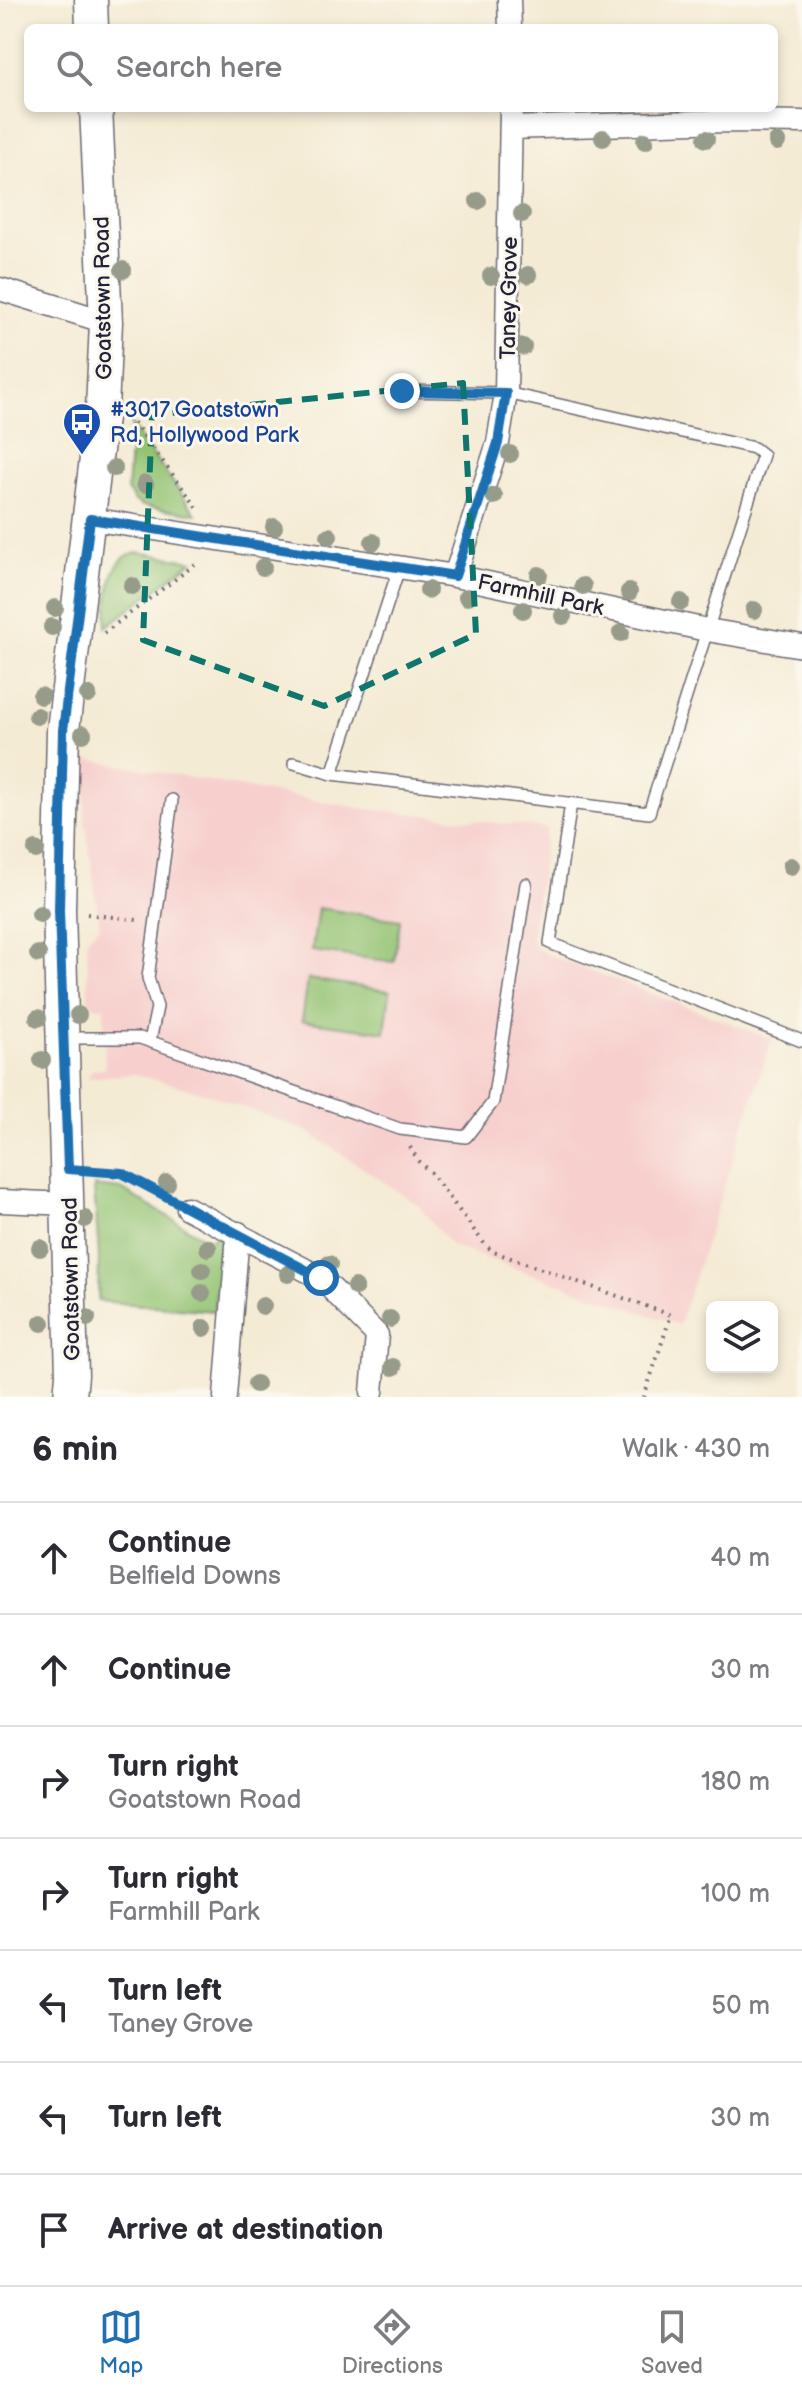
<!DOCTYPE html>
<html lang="en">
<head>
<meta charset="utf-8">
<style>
	body { margin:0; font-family:"Balsamiq Sans",sans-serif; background:#f7f7f7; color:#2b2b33 }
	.controls { position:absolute; right:24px; bottom:24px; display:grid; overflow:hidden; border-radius:12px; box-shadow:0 4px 12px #0003 }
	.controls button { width:72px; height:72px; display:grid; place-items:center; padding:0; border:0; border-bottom:2px solid #e1e1e2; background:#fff; color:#2b2b33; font:40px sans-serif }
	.stop { position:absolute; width:24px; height:24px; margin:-18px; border:6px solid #1f6fb2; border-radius:50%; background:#fff }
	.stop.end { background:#1f6fb2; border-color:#fff; box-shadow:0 2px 8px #0008 }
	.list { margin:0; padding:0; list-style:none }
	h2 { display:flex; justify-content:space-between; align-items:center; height:104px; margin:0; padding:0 32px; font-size:34px }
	h2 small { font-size:26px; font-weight:400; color:#7c7c81 }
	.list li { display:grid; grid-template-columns:52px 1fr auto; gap:24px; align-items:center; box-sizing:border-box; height:112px; padding:0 32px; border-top:2px solid #e1e1e2 }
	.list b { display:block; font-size:30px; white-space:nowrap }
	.list p { margin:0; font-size:26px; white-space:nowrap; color:#7c7c81 }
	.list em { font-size:26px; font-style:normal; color:#7c7c81 }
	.icon { flex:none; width:44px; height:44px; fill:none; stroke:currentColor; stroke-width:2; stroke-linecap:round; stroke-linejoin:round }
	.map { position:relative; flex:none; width:802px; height:1397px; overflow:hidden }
	.search { position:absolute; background:#fff; box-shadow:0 4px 12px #0003; left:24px; right:24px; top:24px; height:88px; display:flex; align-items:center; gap:20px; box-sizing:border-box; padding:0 28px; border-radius:12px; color:#7c7c81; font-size:30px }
	.sheet { height:888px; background:#fff }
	nav { display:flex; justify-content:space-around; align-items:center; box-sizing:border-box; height:112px; border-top:2px solid #e1e1e2; background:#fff; font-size:22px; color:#7c7c81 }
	nav a { display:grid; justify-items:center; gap:4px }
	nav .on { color:#1f6fb2 }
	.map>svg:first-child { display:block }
</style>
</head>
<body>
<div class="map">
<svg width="802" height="1397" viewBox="0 0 802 1397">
	<rect width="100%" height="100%" fill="#fbf7ec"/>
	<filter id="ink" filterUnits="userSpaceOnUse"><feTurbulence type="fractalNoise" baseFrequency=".0125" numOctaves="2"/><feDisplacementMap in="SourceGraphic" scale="16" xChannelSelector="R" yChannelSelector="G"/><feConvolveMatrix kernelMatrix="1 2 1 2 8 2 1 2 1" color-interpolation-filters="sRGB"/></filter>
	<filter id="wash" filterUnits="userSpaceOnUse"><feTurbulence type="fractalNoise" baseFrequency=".006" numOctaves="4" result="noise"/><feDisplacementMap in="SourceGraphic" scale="32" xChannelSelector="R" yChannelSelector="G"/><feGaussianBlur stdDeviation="1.8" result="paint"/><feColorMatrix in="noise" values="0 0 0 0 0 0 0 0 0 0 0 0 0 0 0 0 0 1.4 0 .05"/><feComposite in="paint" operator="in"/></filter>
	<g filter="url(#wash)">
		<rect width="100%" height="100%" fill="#f4ebd4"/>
		<path fill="#f7d0ce" d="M85,759L359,808L547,828L532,935L535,947L547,954L772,1039L679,1325L451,1246L417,1204L307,1131L208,1094L134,1074L87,1078L92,1070L105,1069L104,1007L94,1006L88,1001L87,940L90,935L100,927L85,819Z"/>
		<path fill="#93c372" stroke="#5a7256" stroke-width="2" d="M132,426L196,514L143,506L135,501L127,490Z
			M138,552L193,561L106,627C109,600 106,557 138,552Z
			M318,908L400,920L394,962L312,951Z
			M308,979L390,991L385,1032L302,1021Z
			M94,1186L121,1189L208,1240L219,1235L227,1238L228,1247L220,1269L213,1311L98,1301L99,1256Z"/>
	</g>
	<g filter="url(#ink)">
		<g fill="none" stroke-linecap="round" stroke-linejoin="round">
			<g stroke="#6c6871" stroke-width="14">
				<path id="lane" d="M294,763L332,774L649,813L763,455L754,448L506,393L402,391
					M332,774L399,568
					M571,803L550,943L802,1041
					M64,1038H140L400,1129L466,1137L493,1102L526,884
					M150,1041L157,1007L148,978L172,800"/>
			</g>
			<g stroke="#6c6871" stroke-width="25">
				<path id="street" d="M509,0L510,28
					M511,128L725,121L802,122
					M0,289L106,322
					M90,519L455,576L707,630L802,646
					M455,576L498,443L506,393L511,108
					M0,1201L69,1204
					M187,1208L321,1278L377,1335L372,1392
					M225,1397L238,1233"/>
			</g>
			<g stroke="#6c6871" stroke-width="35">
				<path id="secondary" d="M91,0L92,28
					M70,1397L72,1375L59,910L63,730L102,409L106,322L96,108"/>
			</g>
			<path stroke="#6c6871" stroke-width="4" stroke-dasharray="2 6" stroke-linecap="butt" d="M127,420H132L199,510
				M104,633L198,562
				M87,914L137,920
				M410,1147L419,1162L431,1173L486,1246L494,1252L671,1315L644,1397
				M94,1171L122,1173L167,1197"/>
			<use href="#lane" stroke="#fff" stroke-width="11"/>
			<use href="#street" stroke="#fff" stroke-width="22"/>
			<use href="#secondary" stroke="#fff" stroke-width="32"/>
		</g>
		<g fill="#969b8a">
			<circle cx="603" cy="138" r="9"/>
			<circle cx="706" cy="139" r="9"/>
			<circle cx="645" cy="141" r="9"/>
			<circle cx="777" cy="142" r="9"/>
			<circle cx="478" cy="201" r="9"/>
			<circle cx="522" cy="214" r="9"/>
			<circle cx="123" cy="270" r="9"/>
			<circle cx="528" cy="275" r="9"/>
			<circle cx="491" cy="276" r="9"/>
			<circle cx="523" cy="347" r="9"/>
			<circle cx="510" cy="454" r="9"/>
			<circle cx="114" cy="468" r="9"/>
			<circle cx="145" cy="484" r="9"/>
			<circle cx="494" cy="496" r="9"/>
			<circle cx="274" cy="527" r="9"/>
			<circle cx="329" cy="536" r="9"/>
			<circle cx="373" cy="542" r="9"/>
			<circle cx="263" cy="567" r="9"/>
			<circle cx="539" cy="575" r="9"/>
			<circle cx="132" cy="586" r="9"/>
			<circle cx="583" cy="586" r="9"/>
			<circle cx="428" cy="590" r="9"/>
			<circle cx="629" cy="592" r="9"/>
			<circle cx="467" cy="597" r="9"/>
			<circle cx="681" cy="602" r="9"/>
			<circle cx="55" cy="608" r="9"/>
			<circle cx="523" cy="610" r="9"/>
			<circle cx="754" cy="610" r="9"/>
			<circle cx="563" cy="616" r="9"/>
			<circle cx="52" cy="627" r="9"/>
			<circle cx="621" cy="633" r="9"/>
			<circle cx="88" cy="695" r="9"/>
			<circle cx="41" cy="696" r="9"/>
			<circle cx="37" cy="716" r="9"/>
			<circle cx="83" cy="734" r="9"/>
			<circle cx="36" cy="850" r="9"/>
			<circle cx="791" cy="866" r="9"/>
			<circle cx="40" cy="914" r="9"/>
			<circle cx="38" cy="954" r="9"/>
			<circle cx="78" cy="1015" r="9"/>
			<circle cx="38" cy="1018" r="9"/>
			<circle cx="42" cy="1060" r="9"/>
			<circle cx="167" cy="1183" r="9"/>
			<circle cx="85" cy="1219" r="9"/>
			<circle cx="40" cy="1248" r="9"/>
			<circle cx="208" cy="1248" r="9"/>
			<circle cx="329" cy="1264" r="9"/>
			<circle cx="202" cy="1270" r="9"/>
			<circle cx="288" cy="1274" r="9"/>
			<circle cx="355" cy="1287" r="9"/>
			<circle cx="202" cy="1293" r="9"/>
			<circle cx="263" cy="1306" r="9"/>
			<circle cx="87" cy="1318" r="9"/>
			<circle cx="390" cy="1319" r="9"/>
			<circle cx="42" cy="1323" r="9"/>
			<circle cx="204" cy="1328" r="9"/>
			<circle cx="393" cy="1367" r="9"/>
			<circle cx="256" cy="1384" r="9"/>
		</g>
	</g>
	<g fill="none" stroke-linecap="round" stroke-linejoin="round" filter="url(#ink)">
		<path stroke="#1f6fb2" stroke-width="10" d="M321,1278L122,1173L68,1169L59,910L63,730L90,519L455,576L498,443L506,393L402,391"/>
	</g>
	<path fill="none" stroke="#0f766e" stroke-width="6" stroke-dasharray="16 10" stroke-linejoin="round" d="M463,383L476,634L324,706L143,640L152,415Z"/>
	<defs>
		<g id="bus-pin" transform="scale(2)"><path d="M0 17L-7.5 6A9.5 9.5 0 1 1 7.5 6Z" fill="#1a4fb4" stroke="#fbf7ec"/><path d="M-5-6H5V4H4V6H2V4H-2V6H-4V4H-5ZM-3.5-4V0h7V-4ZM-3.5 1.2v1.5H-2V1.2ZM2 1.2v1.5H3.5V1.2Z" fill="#fff"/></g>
	</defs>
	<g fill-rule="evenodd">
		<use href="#bus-pin" x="82" y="422"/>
	</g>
	<g text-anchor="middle" stroke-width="6" stroke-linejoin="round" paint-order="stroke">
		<g font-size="22" fill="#22223b" stroke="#fbf7ec">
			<text transform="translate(102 298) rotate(-91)" y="8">Goatstown Road</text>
			<text transform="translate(508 298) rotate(-89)" y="8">Taney Grove</text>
			<text transform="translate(541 594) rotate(12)" y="8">Farmhill Park</text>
			<text transform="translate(70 1279) rotate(-91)" y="8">Goatstown Road</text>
		</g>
		<g font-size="22" fill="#164399" stroke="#fbf7ec" text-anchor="start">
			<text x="110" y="417">#3017 Goatstown<tspan x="110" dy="25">Rd, Hollywood Park</tspan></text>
		</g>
	</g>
</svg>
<div class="controls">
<button><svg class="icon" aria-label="layers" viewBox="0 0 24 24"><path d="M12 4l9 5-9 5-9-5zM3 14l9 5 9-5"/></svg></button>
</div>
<div class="stop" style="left:321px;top:1278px"></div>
<div class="stop end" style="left:402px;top:391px"></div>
<div class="search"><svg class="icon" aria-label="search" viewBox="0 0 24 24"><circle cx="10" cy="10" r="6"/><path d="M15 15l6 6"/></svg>Search here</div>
</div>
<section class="sheet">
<h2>6 min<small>Walk · 430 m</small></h2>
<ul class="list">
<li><svg class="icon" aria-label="ahead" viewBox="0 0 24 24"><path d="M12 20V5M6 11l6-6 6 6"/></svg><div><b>Continue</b><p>Belfield Downs</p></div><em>40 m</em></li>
<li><svg class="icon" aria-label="ahead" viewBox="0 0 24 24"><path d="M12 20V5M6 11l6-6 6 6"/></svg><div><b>Continue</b></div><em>30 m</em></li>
<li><svg class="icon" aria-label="right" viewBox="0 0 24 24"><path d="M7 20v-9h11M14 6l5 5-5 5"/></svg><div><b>Turn right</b><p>Goatstown Road</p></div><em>180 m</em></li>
<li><svg class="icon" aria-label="right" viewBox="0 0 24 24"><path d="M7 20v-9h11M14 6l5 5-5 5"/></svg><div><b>Turn right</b><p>Farmhill Park</p></div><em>100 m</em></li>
<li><svg class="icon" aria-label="left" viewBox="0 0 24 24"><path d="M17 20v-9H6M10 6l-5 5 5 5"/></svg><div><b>Turn left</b><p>Taney Grove</p></div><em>50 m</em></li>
<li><svg class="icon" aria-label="left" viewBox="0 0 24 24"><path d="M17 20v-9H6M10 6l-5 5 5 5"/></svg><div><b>Turn left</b></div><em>30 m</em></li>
<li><svg class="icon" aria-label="arrive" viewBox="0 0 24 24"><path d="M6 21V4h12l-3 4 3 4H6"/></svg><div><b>Arrive at destination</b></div></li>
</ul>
</section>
<nav>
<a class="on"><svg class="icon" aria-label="map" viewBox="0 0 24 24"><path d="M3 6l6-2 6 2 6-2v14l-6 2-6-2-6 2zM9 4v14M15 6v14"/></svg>Map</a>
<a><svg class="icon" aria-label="directions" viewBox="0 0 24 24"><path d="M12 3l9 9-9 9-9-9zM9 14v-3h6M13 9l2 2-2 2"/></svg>Directions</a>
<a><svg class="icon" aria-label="saved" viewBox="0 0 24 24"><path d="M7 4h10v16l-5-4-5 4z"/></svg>Saved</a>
</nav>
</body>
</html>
